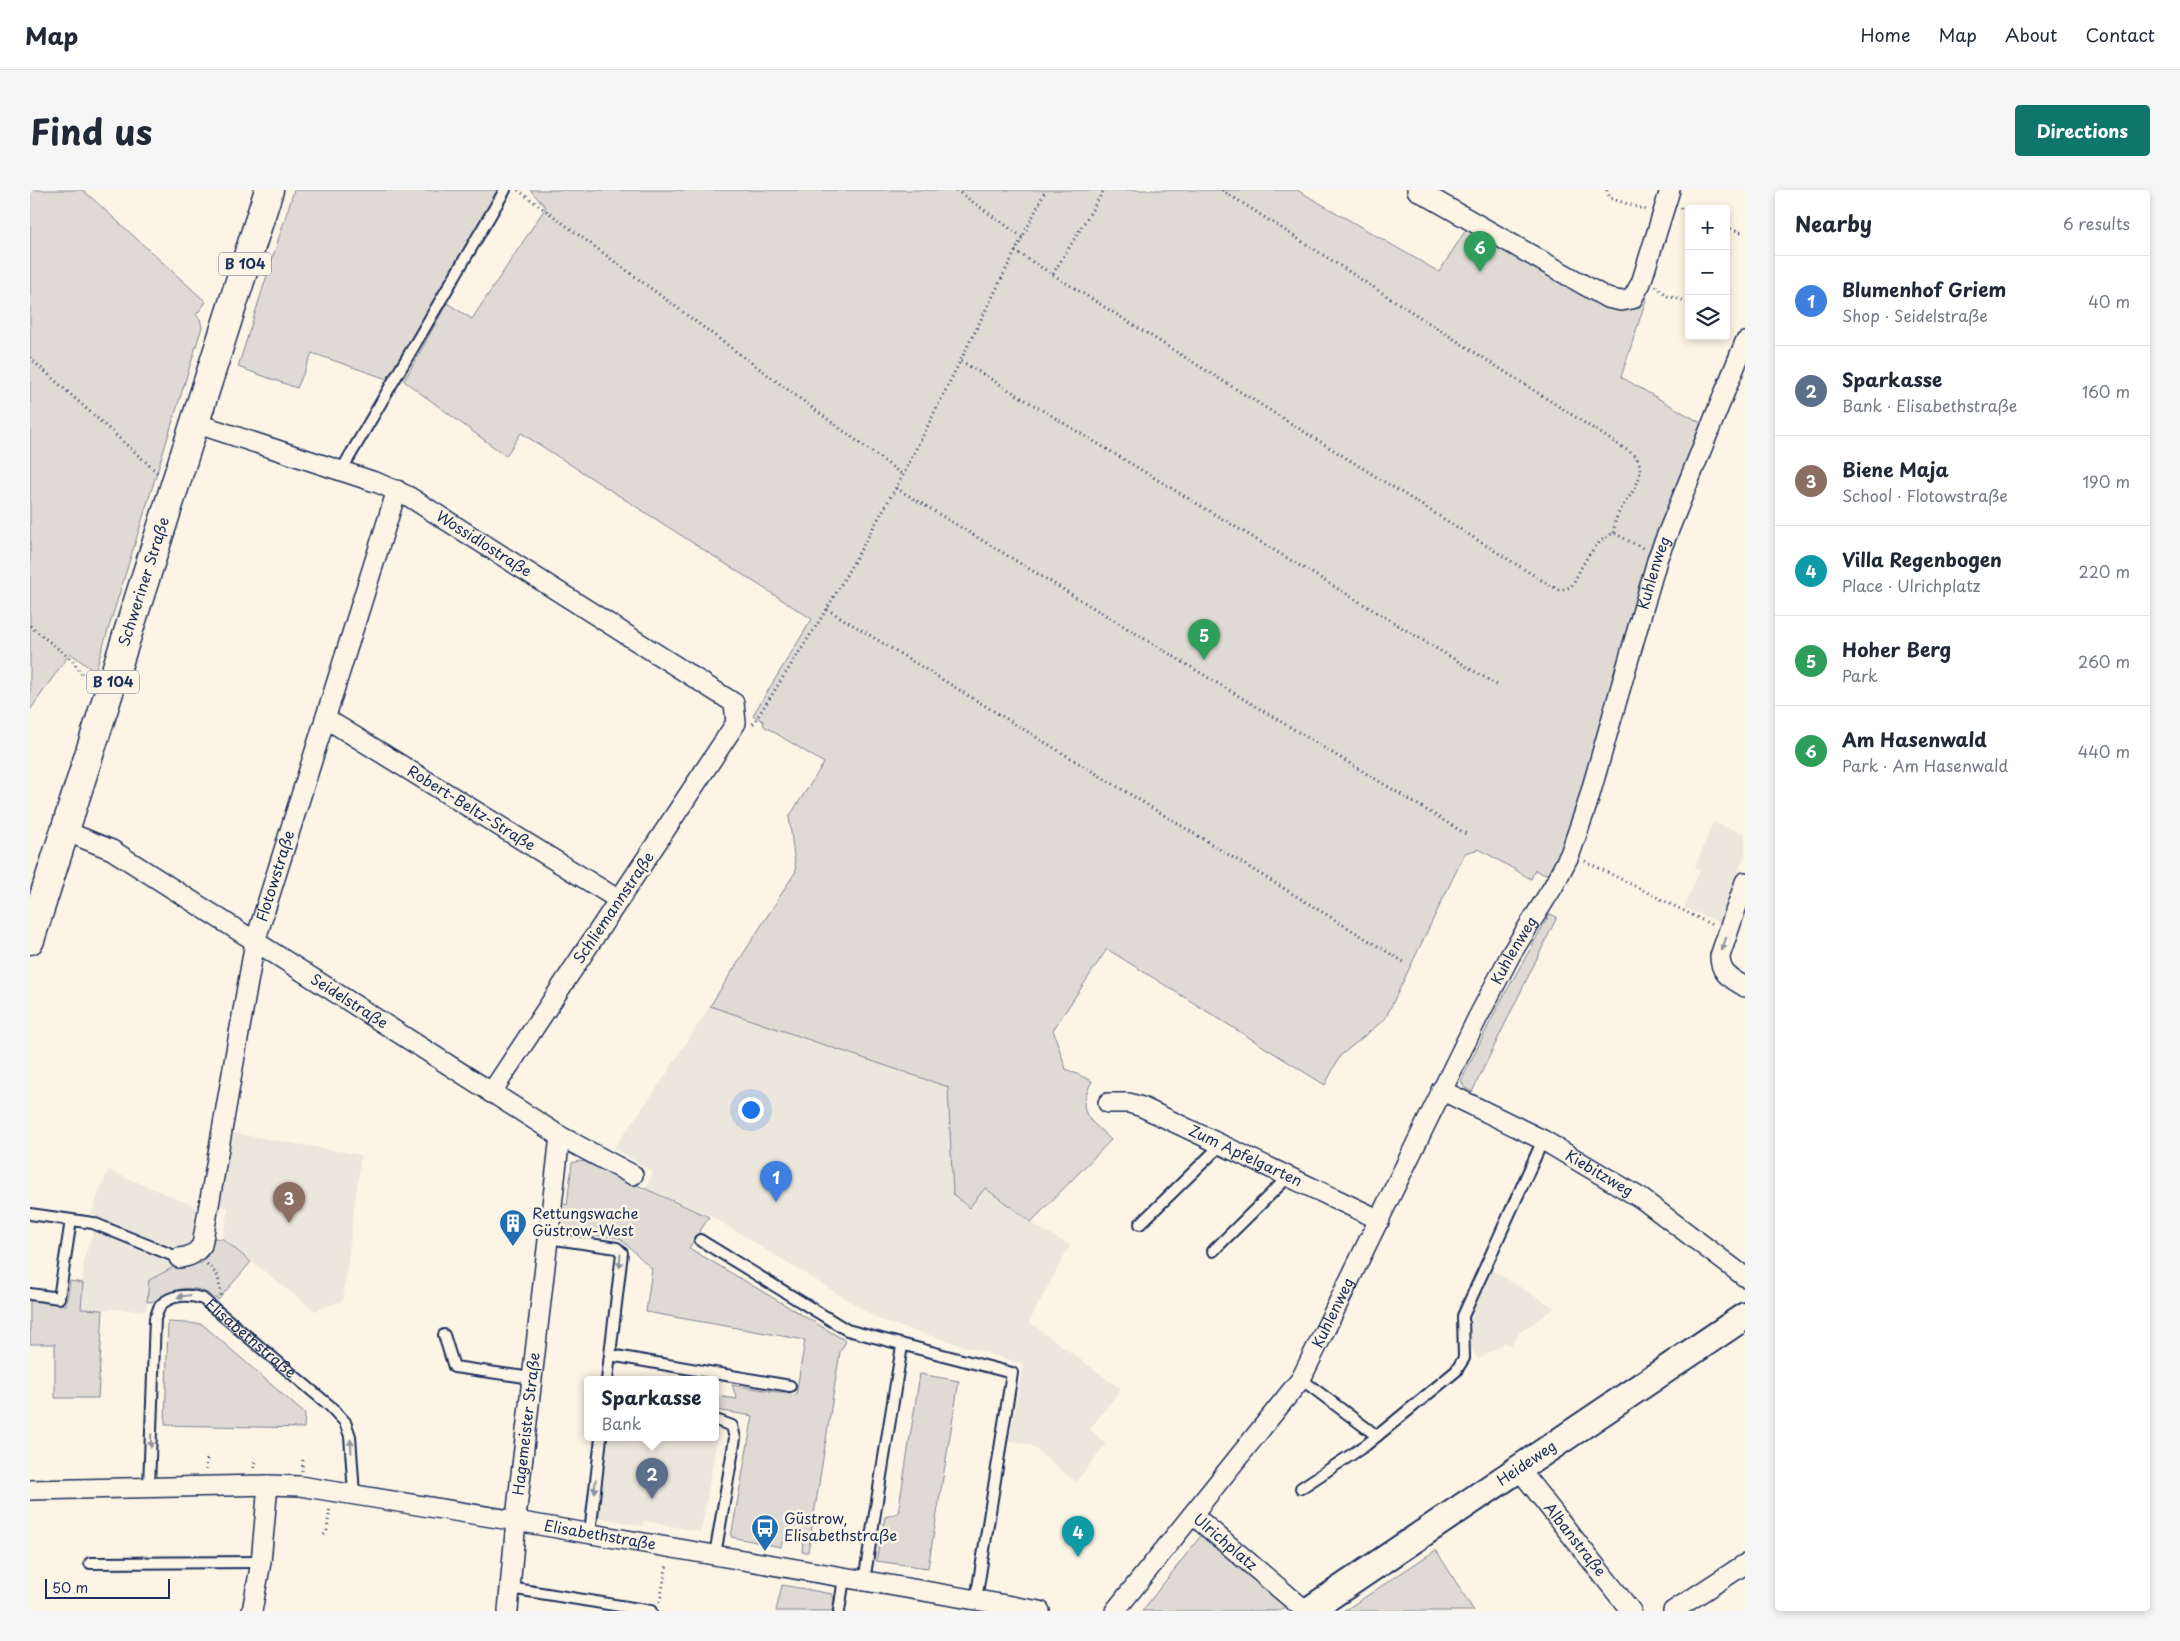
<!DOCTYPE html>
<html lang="en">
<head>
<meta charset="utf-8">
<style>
	body { margin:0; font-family:"Playpen Sans",sans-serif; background:#f6f6f7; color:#1f2937 }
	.controls { position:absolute; right:15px; top:15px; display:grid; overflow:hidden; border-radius:5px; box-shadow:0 2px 8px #0003 }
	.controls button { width:45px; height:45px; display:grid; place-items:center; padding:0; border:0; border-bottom:1px solid #e0e1e3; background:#fff; color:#1f2937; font:25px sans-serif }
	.scale { position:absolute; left:15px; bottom:12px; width:125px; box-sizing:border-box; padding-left:5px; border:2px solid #1b2f5e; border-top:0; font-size:14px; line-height:18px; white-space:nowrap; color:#1b2f5e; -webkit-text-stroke:4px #fcf5e5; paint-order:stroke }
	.you { position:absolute; left:720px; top:919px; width:18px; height:18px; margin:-12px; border:4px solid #fff; border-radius:50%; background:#1a73e8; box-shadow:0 0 0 8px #1a73e833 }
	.badge { display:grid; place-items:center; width:32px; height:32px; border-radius:50%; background:#0f766e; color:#fff; font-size:16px; font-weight:700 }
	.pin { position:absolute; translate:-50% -41px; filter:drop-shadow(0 1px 2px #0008) }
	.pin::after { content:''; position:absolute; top:26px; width:18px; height:15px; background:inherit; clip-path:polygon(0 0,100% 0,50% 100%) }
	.popup { position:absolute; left:554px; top:1186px; width:135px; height:65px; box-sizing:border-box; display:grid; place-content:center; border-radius:5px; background:#fff; filter:drop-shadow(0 1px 4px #0005); font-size:16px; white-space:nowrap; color:#747a83 }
	.popup b { font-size:19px; color:#1f2937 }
	.popup::after { content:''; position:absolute; left:50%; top:100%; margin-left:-10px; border:10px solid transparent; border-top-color:#fff }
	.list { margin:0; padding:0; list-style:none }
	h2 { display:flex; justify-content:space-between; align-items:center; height:65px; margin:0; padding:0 20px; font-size:21px }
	h2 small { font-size:16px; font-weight:400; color:#747a83 }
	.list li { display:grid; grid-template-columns:32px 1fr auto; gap:15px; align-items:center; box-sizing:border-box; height:90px; padding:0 20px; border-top:1px solid #e0e1e3 }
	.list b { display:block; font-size:19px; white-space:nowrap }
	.list p { margin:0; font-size:16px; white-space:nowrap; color:#747a83 }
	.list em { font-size:16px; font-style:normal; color:#747a83 }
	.icon { flex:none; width:28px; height:28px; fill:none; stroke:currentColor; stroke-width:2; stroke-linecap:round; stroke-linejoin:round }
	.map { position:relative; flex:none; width:1715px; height:1421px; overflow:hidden; border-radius:5px }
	header { display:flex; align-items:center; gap:30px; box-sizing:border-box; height:70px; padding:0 25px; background:#fff; border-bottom:1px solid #e0e1e3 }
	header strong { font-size:24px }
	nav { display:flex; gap:28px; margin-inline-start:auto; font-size:18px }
	.intro { display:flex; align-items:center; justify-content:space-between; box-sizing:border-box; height:120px; padding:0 30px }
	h1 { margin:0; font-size:35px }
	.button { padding:12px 22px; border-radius:5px; background:#0f766e; color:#fff; font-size:18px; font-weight:700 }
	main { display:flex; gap:30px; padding:0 30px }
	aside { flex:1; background:#fff; border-radius:5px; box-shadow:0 2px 8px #0003 }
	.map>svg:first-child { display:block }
</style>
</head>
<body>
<header>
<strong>Map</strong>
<nav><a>Home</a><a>Map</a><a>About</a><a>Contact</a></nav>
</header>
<div class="intro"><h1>Find us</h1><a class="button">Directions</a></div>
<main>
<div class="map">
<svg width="1715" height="1421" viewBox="0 0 1715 1421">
	<rect width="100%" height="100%" fill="#fcf5e5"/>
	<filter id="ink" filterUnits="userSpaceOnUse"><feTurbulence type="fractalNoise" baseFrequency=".02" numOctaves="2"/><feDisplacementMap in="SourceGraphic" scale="10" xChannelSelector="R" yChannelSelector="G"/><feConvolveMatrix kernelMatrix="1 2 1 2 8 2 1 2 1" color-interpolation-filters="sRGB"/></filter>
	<g filter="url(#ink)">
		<path fill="#ece7dc" d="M1683,632L1715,644V663L1691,734L1654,717L1670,681L1665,678Z
			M680,816L919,897L923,1004L955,998L1011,1039L1040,1055L999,1132L1091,1199L1060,1239L1076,1254L1046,1292L999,1254L979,1251L993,1174L852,1131L681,1026L616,999L623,982L584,958L631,892Z
			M203,943L331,965L313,1110L285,1121L193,1049L198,1018L185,1015L194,960L201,954Z
			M78,980L167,1017L160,1052L154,1057L147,1060L61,1024Z
			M64,1039L139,1069L144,1077L119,1090L116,1120L51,1119L54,1070Z
			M1460,1079L1525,1118L1490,1142L1481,1156L1475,1153L1448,1170L1437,1149V1128Z
			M686,1237L689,1238L671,1342L614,1331L613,1336L568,1327L579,1248H686Z"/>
		<path fill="#dfdbd4" stroke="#7d8599" d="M0,0H53L176,112L166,125L170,129L172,137L65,482L40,463L0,520Z
			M264,0H469L357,189L282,163L267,198L208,177Z
			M500,0H1267L1409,82L1439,35L1602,117L1617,107L1591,187L1671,233L1621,360L1547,623L1521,683L1513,684L1505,680L1501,689L1449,659L1435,663L1355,829L1310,866L1295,895L1077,759L1023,840L1036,879L1062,891C1045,924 1058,927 1081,950L1001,1032L955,998L939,1018L923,1004L918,897L680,816L766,681L759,627L794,573L734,536L733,531L723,525L782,429L491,243L476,266L374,191L417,113L442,129L516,17Z
			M1520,724L1527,727L1442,902L1435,898L1431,891L1468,816Z
			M549,971L555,972L679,1027L659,1058L816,1151L810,1162L778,1362H772L773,1352L753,1348L751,1357L701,1347L723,1226L686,1220V1206L707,1209L702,1195L766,1205L775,1150L616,1122L622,1079L590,1048L538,1042L530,1033L531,1013L537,1015L542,973Z
			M184,1048L193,1049L221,1072L188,1110C172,1097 154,1094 135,1105C127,1109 126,1112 117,1112L119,1090L144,1077L167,1071L171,1074L180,1062Z
			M40,1091L53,1093L51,1119L73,1120L68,1208H25V1154H0V1109L36,1115Z
			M138,1132L172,1134L275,1224L274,1238L135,1235Z
			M890,1184L929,1191L898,1378L846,1371L855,1327L868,1323Z
			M1173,1343L1253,1412L1255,1417L1248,1421H1112Z
			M1406,1360L1444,1421H1314Z
			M752,1395L802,1404L804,1408L802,1421H746Z"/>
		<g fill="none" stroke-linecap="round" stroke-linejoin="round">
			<g stroke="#1b2f5e" stroke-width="14">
				<g id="lane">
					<path d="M311,281L475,0"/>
					<path d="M0,1024L63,1033L149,1068"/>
					<path d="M1110,1034L1191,955"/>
					<path d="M518,1048L587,1058L592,1063L577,1190"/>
					<path d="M670,1050L817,1140L982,1183L946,1410"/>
					<path d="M1183,1061L1258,987"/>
					<path d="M0,1104L29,1108L41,1030"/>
					<path d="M414,1145L424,1177L502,1188"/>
					<path d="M580,1165L760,1196"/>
					<path d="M1271,1189L1347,1246L1426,1181L1434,1168L1433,1126L1513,950"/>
					<path id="s1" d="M119,1297L125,1128C127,1125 128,1119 130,1116C140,1104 160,1104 173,1109L300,1216L315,1232L320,1246L324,1304"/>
					<path d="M1271,1298L1336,1255L1347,1246"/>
					<path d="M560,1343L571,1248"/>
					<path d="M685,1365L705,1248L702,1236L686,1230"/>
					<path d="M60,1373L231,1372"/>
					<path d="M834,1391L872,1156"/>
					<path d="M480,1398L621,1421"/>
					<path d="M809,1421L814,1388"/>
				</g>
			</g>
			<g stroke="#1b2f5e" stroke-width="22">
				<g id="street">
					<path d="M1387,0L1577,108L1591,111L1602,109L1611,93L1640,0"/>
					<path id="s2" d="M165,233L348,293L378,306L704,513L706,533L461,903"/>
					<path id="s3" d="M295,528L589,710"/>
					<path id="s4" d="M35,641L82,660L530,946L603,985"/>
					<path d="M1715,692L1690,766C1690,784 1701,788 1715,797"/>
					<path id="s5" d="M1411,900L1513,950L1612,1009L1715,1087"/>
					<path id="s6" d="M1078,913H1099L1112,917L1350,1030"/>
					<path id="s7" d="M149,1068C160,1067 165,1064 172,1055L225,752L367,300"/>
					<path id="s8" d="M1489,1279L1601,1421"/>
					<path id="s9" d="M0,1300L238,1295L270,1296L486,1331L1010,1421"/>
					<path id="s10" d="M1163,1325L1276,1421"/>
					<path d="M222,1421L231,1372L238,1295"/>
					<path id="s11" d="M478,1421L487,1319L530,946"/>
					<path id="s12" d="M1085,1421L1271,1189L1447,829L1481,764L1523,697L1540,664L1557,615L1628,367L1715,152"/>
					<path d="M1643,1421L1715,1374"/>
				</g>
			</g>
			<g stroke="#1b2f5e" stroke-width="30">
				<g id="secondary">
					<path id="s13" d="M1278,1421L1715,1126"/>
				</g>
			</g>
			<g stroke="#1b2f5e" stroke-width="31">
				<g id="primary">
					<path id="s14" d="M0,750L239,0"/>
				</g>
			</g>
			<path stroke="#1b2f5e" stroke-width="3" stroke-dasharray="1 4" stroke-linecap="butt" d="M488,0L873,285
				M926,0L992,47
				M1192,0L1606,266C1608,270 1611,276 1610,281C1609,305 1582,318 1584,343
				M1577,0L1580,8L1616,20
				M1651,18L1659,24
				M1696,37L1714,43
				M985,61L1521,396L1530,400L1541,397C1552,377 1562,352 1584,343L1614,359
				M1023,84L1074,0
				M1626,96L1638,106L1659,112
				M0,168L128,283
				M931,171L1467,495
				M866,298L1436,644
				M797,419L1374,772
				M0,436L42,470L53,486
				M723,534L797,419L873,285L1016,0
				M1555,671L1684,736
				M177,1074L188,1086L191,1106
				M224,1278L225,1268
				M176,1280L177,1268
				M272,1281L273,1269
				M294,1345L297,1340L300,1317
				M630,1412L637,1373"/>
			<use href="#lane" stroke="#fcf5e5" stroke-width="10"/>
			<use href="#street" stroke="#fcf5e5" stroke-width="19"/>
			<use href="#secondary" stroke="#fcf5e5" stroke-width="26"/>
			<use href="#primary" stroke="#fcf5e5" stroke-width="28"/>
		</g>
		<defs><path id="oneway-solid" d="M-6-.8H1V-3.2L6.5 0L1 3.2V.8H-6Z" transform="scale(1.25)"/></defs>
		<g fill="#8c92a2">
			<use href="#oneway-solid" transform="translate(1694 754) rotate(108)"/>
			<use href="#oneway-solid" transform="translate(590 1071) rotate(93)"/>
			<use href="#oneway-solid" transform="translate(154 1106) rotate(172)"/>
			<use href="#oneway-solid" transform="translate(121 1251) rotate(92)"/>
			<use href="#oneway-solid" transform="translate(321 1256) rotate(-94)"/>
			<use href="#oneway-solid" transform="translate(565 1296) rotate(97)"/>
		</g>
	</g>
	<defs>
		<g id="building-pin" transform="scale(1.4375)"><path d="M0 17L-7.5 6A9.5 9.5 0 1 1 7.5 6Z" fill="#1f6fb2" stroke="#fcf5e5"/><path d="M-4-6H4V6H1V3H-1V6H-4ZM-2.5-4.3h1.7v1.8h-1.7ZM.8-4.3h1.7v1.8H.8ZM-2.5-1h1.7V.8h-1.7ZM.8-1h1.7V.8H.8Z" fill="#fff"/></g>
		<g id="bus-pin" transform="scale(1.4375)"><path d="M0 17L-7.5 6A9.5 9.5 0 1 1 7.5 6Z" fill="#1f6fb2" stroke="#fcf5e5"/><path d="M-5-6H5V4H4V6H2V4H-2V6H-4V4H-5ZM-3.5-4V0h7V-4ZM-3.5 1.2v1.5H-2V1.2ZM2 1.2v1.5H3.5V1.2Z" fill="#fff"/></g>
	</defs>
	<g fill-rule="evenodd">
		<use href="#building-pin" x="483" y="1033"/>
		<use href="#bus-pin" x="735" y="1338"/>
	</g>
	<g text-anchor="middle" stroke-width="5" stroke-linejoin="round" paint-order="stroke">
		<g fill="#fcf5e5" stroke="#5e6a86" stroke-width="1">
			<rect x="189" y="62.5" width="52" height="23" rx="4"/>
			<rect x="57" y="480.5" width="52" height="23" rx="4"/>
		</g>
		<g font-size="14" font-weight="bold" fill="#1b2f5e">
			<text x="215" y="79">B 104</text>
			<text x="83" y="497">B 104</text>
		</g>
		<g font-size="15" fill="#1b2f5e" stroke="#fcf5e5">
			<text dy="5" stroke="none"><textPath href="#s2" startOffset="315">Wossidlostraße</textPath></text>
			<text dy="5" stroke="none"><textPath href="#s12" startOffset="1181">Kuhlenweg</textPath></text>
			<text dy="5" stroke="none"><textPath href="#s14" startOffset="376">Schweriner Straße</textPath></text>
			<text dy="5" stroke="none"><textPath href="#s3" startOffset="172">Robert-Beltz-Straße</textPath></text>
			<text dy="5" stroke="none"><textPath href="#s7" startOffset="404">Flotowstraße</textPath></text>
			<text transform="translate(584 718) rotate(-56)" y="5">Schliemannstraße</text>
			<text dy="5" stroke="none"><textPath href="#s12" startOffset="776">Kuhlenweg</textPath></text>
			<text dy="5" stroke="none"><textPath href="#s4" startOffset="332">Seidelstraße</textPath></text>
			<text dy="5" stroke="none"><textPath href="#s6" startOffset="149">Zum Apfelgarten</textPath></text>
			<text dy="5" stroke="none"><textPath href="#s5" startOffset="179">Kiebitzweg</textPath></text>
			<text dy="5" stroke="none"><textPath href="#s12" startOffset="371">Kuhlenweg</textPath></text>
			<text dy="5" stroke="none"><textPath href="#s1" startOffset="290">Elisabethstraße</textPath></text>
			<text dy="5" stroke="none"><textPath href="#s11" startOffset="188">Hagemeister Straße</textPath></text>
			<text dy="5" stroke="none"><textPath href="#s13" startOffset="264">Heideweg</textPath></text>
			<text dy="5" stroke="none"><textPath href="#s9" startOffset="574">Elisabethstraße</textPath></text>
			<text dy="5" stroke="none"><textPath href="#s8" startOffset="90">Albanstraße</textPath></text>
			<text dy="5" stroke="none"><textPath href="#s10" startOffset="42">Ulrichplatz</textPath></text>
		</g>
		<g font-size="15" fill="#1b2f5e" stroke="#fcf5e5" text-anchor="start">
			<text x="502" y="1029">Rettungswache<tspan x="502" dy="17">Güstrow-West</tspan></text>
			<text x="754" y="1334">Güstrow,<tspan x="754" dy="17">Elisabethstraße</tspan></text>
		</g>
	</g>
</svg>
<div class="controls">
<button>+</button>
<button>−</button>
<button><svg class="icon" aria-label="layers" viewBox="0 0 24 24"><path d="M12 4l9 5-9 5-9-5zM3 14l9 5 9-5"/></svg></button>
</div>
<div class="scale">50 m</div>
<div class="you"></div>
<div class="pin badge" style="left:746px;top:1012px;background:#3f7fe0">1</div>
<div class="pin badge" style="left:622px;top:1309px;background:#5c6f8a">2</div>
<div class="popup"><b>Sparkasse</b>Bank</div>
<div class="pin badge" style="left:259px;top:1033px;background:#8d6e63">3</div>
<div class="pin badge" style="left:1048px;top:1367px;background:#0f9aa8">4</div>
<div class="pin badge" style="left:1174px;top:470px;background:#2e9e5b">5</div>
<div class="pin badge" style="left:1450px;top:82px;background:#2e9e5b">6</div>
</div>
<aside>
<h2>Nearby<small>6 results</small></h2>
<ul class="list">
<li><span class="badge" style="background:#3f7fe0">1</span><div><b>Blumenhof Griem</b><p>Shop · Seidelstraße</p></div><em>40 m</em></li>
<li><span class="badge" style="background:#5c6f8a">2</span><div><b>Sparkasse</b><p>Bank · Elisabethstraße</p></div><em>160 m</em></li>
<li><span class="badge" style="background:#8d6e63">3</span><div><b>Biene Maja</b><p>School · Flotowstraße</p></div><em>190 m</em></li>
<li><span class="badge" style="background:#0f9aa8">4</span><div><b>Villa Regenbogen</b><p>Place · Ulrichplatz</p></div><em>220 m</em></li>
<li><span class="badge" style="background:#2e9e5b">5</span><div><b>Hoher Berg</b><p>Park</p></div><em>260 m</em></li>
<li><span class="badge" style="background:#2e9e5b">6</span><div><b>Am Hasenwald</b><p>Park · Am Hasenwald</p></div><em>440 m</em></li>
</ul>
</aside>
</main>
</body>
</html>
